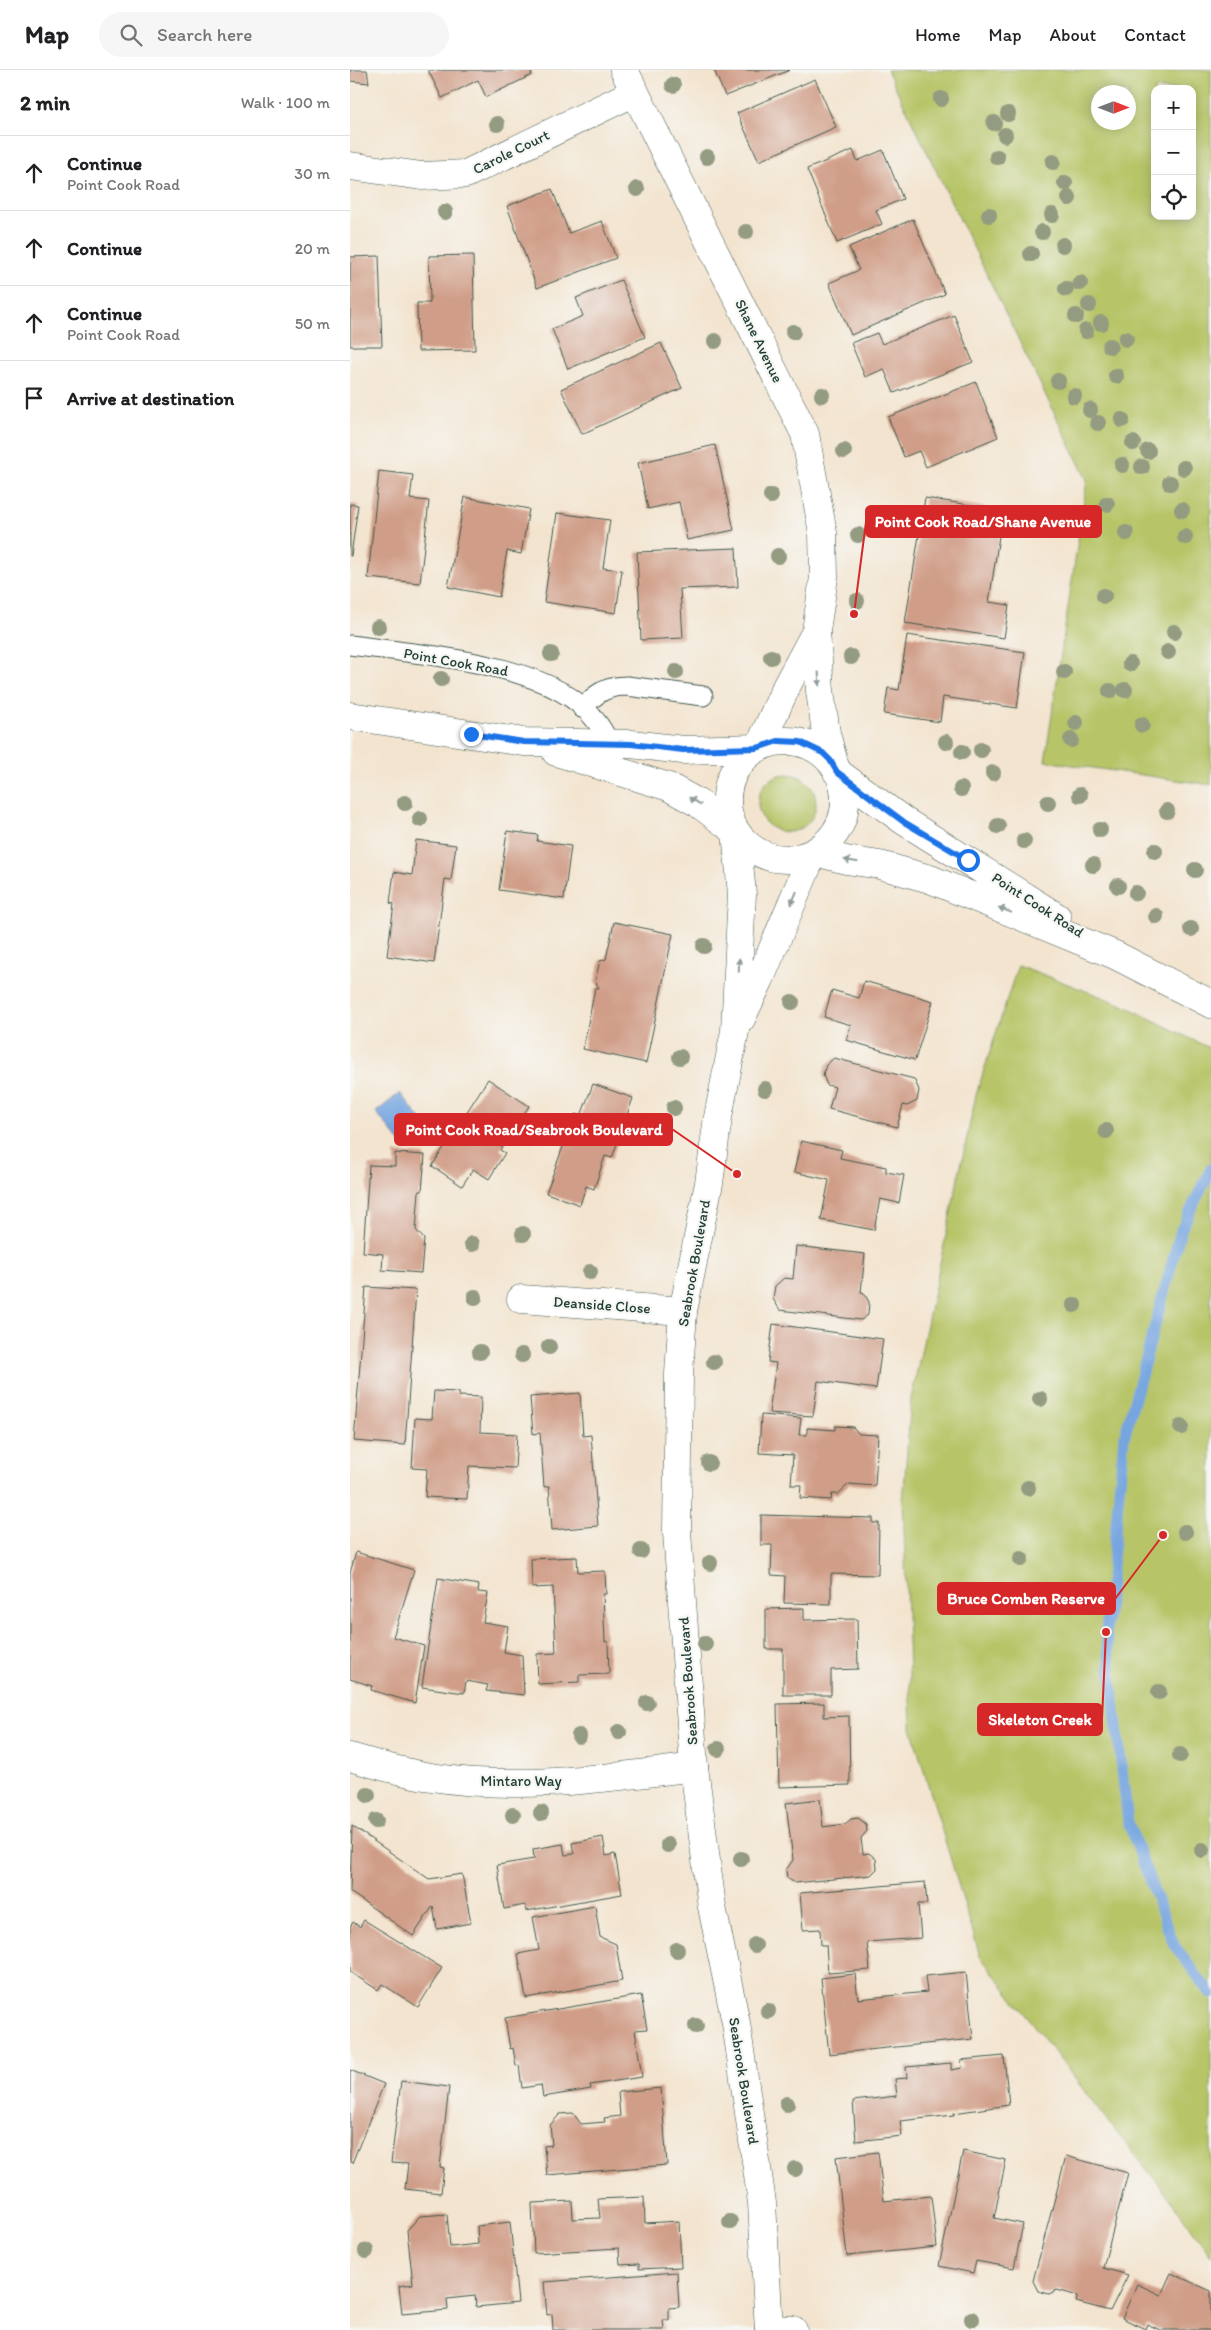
<!DOCTYPE html>
<html lang="en">
<head>
<meta charset="utf-8">
<style>
	body { margin:0; font-family:Itim,sans-serif; background:#f6f6f6; color:#202124 }
	.controls { position:absolute; right:15px; top:15px; display:grid; overflow:hidden; border-radius:10px; box-shadow:0 2px 12px #0003 }
	.controls button { width:45px; height:45px; display:grid; place-items:center; padding:0; border:0; border-bottom:1px solid #e0e0e0; background:#fff; color:#202124; font:25px sans-serif }
	.compass { position:absolute; left:741px; top:15px; width:45px; height:45px; border-radius:50%; background:#fff; box-shadow:0 2px 12px #0003; rotate:90deg }
	.stop { position:absolute; width:15px; height:15px; margin:-11px; border:4px solid #1a73e8; border-radius:50%; background:#fff }
	.stop.end { background:#1a73e8; border-color:#fff; box-shadow:0 1px 5px #0008 }
	.list { margin:0; padding:0; list-style:none }
	h2 { display:flex; justify-content:space-between; align-items:center; height:65px; margin:0; padding:0 20px; font-size:21px }
	h2 small { font-size:16px; font-weight:400; color:#757577 }
	.list li { display:grid; grid-template-columns:32px 1fr auto; gap:15px; align-items:center; box-sizing:border-box; height:75px; padding:0 20px; border-top:1px solid #e0e0e0 }
	.list b { display:block; font-size:19px; white-space:nowrap }
	.list p { margin:0; font-size:16px; white-space:nowrap; color:#757577 }
	.list em { font-size:16px; font-style:normal; color:#757577 }
	.icon { flex:none; width:28px; height:28px; fill:none; stroke:currentColor; stroke-width:2; stroke-linecap:round; stroke-linejoin:round }
	.map { position:relative; flex:none; width:861px; height:2260px; overflow:hidden }
	header { display:flex; align-items:center; gap:30px; box-sizing:border-box; height:70px; padding:0 25px; background:#fff; border-bottom:1px solid #e0e0e0 }
	header strong { font-size:24px }
	nav { display:flex; gap:28px; margin-inline-start:auto; font-size:18px }
	.search { width:350px; height:45px; background:#f6f6f6; display:flex; align-items:center; gap:12px; box-sizing:border-box; padding:0 18px; border-radius:28px; color:#757577; font-size:19px }
	main { display:flex }
	aside { flex:1; background:#fff }
	.map>svg:first-child { display:block }
</style>
</head>
<body>
<header>
<strong>Map</strong>
<div class="search"><svg class="icon" aria-label="search" viewBox="0 0 24 24"><circle cx="10" cy="10" r="6"/><path d="M15 15l6 6"/></svg>Search here</div>
<nav><a>Home</a><a>Map</a><a>About</a><a>Contact</a></nav>
</header>
<main>
<aside>
<h2>2 min<small>Walk · 100 m</small></h2>
<ul class="list">
<li><svg class="icon" aria-label="ahead" viewBox="0 0 24 24"><path d="M12 20V5M6 11l6-6 6 6"/></svg><div><b>Continue</b><p>Point Cook Road</p></div><em>30 m</em></li>
<li><svg class="icon" aria-label="ahead" viewBox="0 0 24 24"><path d="M12 20V5M6 11l6-6 6 6"/></svg><div><b>Continue</b></div><em>20 m</em></li>
<li><svg class="icon" aria-label="ahead" viewBox="0 0 24 24"><path d="M12 20V5M6 11l6-6 6 6"/></svg><div><b>Continue</b><p>Point Cook Road</p></div><em>50 m</em></li>
<li><svg class="icon" aria-label="arrive" viewBox="0 0 24 24"><path d="M6 21V4h12l-3 4 3 4H6"/></svg><div><b>Arrive at destination</b></div></li>
</ul>
</aside>
<div class="map">
<svg width="861" height="2260" viewBox="0 0 861 2260">
	<rect width="100%" height="100%" fill="#f6f6f2"/>
	<filter id="ink" filterUnits="userSpaceOnUse"><feTurbulence type="fractalNoise" baseFrequency=".02" numOctaves="2"/><feDisplacementMap in="SourceGraphic" scale="10" xChannelSelector="R" yChannelSelector="G"/><feConvolveMatrix kernelMatrix="1 2 1 2 8 2 1 2 1" color-interpolation-filters="sRGB"/></filter>
	<filter id="wash" filterUnits="userSpaceOnUse"><feTurbulence type="fractalNoise" baseFrequency=".0096" numOctaves="4" result="noise"/><feDisplacementMap in="SourceGraphic" scale="20" xChannelSelector="R" yChannelSelector="G"/><feGaussianBlur stdDeviation="1.12" result="paint"/><feColorMatrix in="noise" values="0 0 0 0 0 0 0 0 0 0 0 0 0 0 0 0 0 1.4 0 .05"/><feComposite in="paint" operator="in"/></filter>
	<g filter="url(#wash)">
		<rect width="100%" height="100%" fill="#f3e4cf"/>
		<path fill="#b7c568" stroke="#6b814e" fill-rule="evenodd" d="M537,0H861V715L695,691L737,410ZM805,19H842V146H805ZM778,22V52H748V22Z
			M408 733a29 29 0 1 1 58 0a29 29 0 1 1-58 0Z
			M668,895L773,935L861,979V2186L819,2127L753,2045L630,1886L561,1658L553,1431L561,1329L626,1025Z"/>
		<path fill="#76a5e0" stroke="#4a718a" d="M50,1023L80,1061L56,1080L26,1042Z"/>
		<g fill="none" stroke-linecap="round" stroke-linejoin="round">
			<path stroke="#76a5e0" stroke-width="11" d="M861,1099L831,1160L774,1368L756,1562L778,1752L824,1875L861,1924"/>
		</g>
		<g id="blocks">
			<path fill="#d09e88" d="M0,0H17L19,13L0,11Z
				M78,0H180L182,5L136,27L128,10L92,28Z
				M364,0H440L375,26Z
				M465,9L486,57L409,91L387,43Z
				M503,80L507,91L533,80L553,129L526,140L532,154L487,173L457,99Z
				M202,119L219,163L252,151L266,188L187,218L157,136Z
				M563,149L595,224L501,265L479,213L509,200L499,177Z
				M123,185L125,280L68,281L67,233H80L79,186Z
				M29,186L32,276H0V187Z
				M271,210L295,267L218,299L202,259L233,246L226,228Z
				M604,245L623,292L544,323L534,299L515,307L501,273L527,263L532,274Z
				M311,273L332,318L232,364L211,319Z
				M626,312L648,367L576,397L569,381L554,387L538,347Z
				M365,375L384,460L337,470L329,432L298,439L288,393Z
				M29,401L63,405L60,429L79,431L70,513L18,508Z
				M115,427L179,439L171,484L157,481L149,527L98,517Z
				M575,428L653,440L639,532L659,535L654,568L555,553Z
				M0,434L8,435L1,486H0Z
				M207,443L260,450L253,498L272,500L266,543L194,532Z
				M386,478L388,517L330,519L333,568L291,570L287,482Z
				M557,565L675,582L667,638L593,627L590,652L534,644L538,618L549,620Z
				M157,761L188,765L187,771L221,776L214,829L149,820Z
				M66,770L106,775L101,810L95,809L84,893L37,886L44,834L40,833L44,802L62,805Z
				M264,852L323,864L296,993L233,979L245,918H249L245,911L250,891L256,889Z
				M514,911L583,931L565,990L496,970L501,955L474,947L482,920L509,928Z
				M484,988L564,1009L569,1020L567,1031L557,1036L553,1035L547,1057L479,1039L485,1017L477,1015L473,1005L476,995Z
				M138,1009L179,1036L150,1080L155,1083L139,1109L123,1099L112,1116L82,1096Z
				M243,1014L283,1028L262,1088L255,1086L244,1119L236,1116L230,1135L196,1123L225,1044L231,1046Z
				M451,1071L492,1080L490,1088L536,1097V1102L554,1105L549,1133L530,1129L524,1160L471,1150L479,1110L444,1102Z
				M45,1083L75,1085L72,1121H69L66,1160L74,1169L71,1203L32,1200L33,1184L13,1182L19,1095L45,1096Z
				M446,1176L515,1184L511,1222L514,1223L519,1232L518,1245L511,1250L430,1240L423,1229L425,1216L434,1208L443,1209Z
				M16,1217L66,1220L55,1375L4,1371Z
				M423,1254L533,1269L526,1319L468,1311L463,1346L419,1343L426,1293L418,1292Z
				M84,1321L109,1322V1326L131,1327L130,1362L167,1364L165,1398L119,1396L117,1429L75,1427L77,1399L62,1398L65,1348L82,1349Z
				M230,1323L233,1366L241,1365L248,1456L202,1460L199,1416L194,1417L190,1363L183,1364L180,1327Z
				M411,1345L451,1348L449,1365H457V1358L485,1360V1356L503,1357L509,1364L528,1365L525,1416L499,1414L488,1424H482L481,1430L450,1428L451,1415H441L443,1385L409,1383Z
				M411,1445L523,1448V1453H529L528,1505L481,1504V1534L434,1533L435,1506L421,1505L422,1475H411Z
				M6,1482L64,1500L43,1567L74,1576L65,1633L21,1620L22,1616L0,1609V1503Z
				M227,1487L228,1502L255,1501L256,1524H253L255,1572L258,1571L259,1604L229,1605V1612L188,1614L187,1584L206,1583L203,1517L182,1518L181,1489Z
				M88,1508L129,1515L128,1522L138,1523L133,1552L158,1556L154,1582L172,1585L174,1625L136,1621L138,1615L116,1611L114,1623L72,1617Z
				M454,1538V1550L507,1549L508,1599L481,1600V1625H433V1579H416V1539Z
				M474,1633V1647L499,1646L500,1715L429,1717L427,1634Z
				M470,1729L473,1757L495,1754L501,1749L508,1748L516,1754L517,1761L511,1768L513,1784L519,1783L526,1789L527,1799L521,1805L445,1813L437,1808L436,1800L443,1790L436,1733Z
				M2,1756L79,1809L112,1804L121,1853L87,1859L83,1836L63,1866L0,1822Z
				M253,1767L256,1786L265,1784L272,1824L176,1841L175,1835L154,1839L147,1795L184,1789L183,1779L213,1774L215,1785L224,1784L222,1773Z
				M575,1812L577,1834H568L571,1868L517,1872L520,1900L478,1903L476,1875H471L470,1859L453,1860L450,1823Z
				M245,1836L250,1867L266,1874L272,1911L176,1928L168,1884L189,1880L183,1847Z
				M14,1850L92,1898L68,1937L32,1914L28,1920L0,1902V1857L3,1852L10,1857Z
				M616,1902L623,1969L479,1984L471,1908L505,1904L508,1929L577,1922L575,1906Z
				M291,1925L297,1959L285,1960L292,2007L240,2015L241,2019L193,2027L191,2015L172,2018L169,1995L166,1996L163,1978L160,1979L155,1948Z
				M654,1986L659,2035L604,2043V2045L550,2051L552,2066L506,2071L503,2031L547,2026L545,2009L557,2008L556,1997L601,1993V2000L612,1998L611,1990Z
				M0,2000L34,2014L2,2093L0,2092Z
				M51,2011L99,2017L90,2097L94,2098L91,2123L55,2119L58,2094L41,2093Z
				M311,2018L317,2095L197,2105L194,2076L202,2075L200,2055L210,2044L223,2043L231,2054L255,2052L254,2048L270,2046L268,2022Z
				M613,2081L656,2090L644,2148L673,2154L664,2198L626,2191L623,2203L589,2196Z
				M528,2082L534,2131L581,2126L587,2177L497,2186L486,2087Z
				M716,2086L778,2103L753,2198L778,2205L760,2241L726,2232L728,2226L707,2220L699,2224L688,2221L683,2211Z
				M294,2127L295,2153L329,2151L331,2197L289,2199V2194L270,2195L269,2178L184,2183L182,2133L222,2131L223,2149L250,2148L248,2129Z
				M97,2144L100,2177L128,2174L127,2156L160,2152L168,2233L126,2237L125,2226L97,2229L98,2240L52,2244L49,2216L63,2214L57,2160L70,2146Z
				M327,2202L329,2237L319,2238V2250H313L314,2260H203L202,2244L197,2245L194,2212Z
				M821,2203L861,2221V2260H810L797,2254L795,2259L772,2248L787,2214L811,2225Z"/>
		</g>
	</g>
	<g filter="url(#ink)">
		<use href="#blocks" fill-opacity="0" stroke="#3f564b" stroke-width="1"/>
		<g fill="none" stroke-linecap="round" stroke-linejoin="round">
			<g stroke="#3f564b" stroke-width="21">
				<path id="lane" d="M0,575C70,585 201,591 246,651C252,658 256,666 260,674
					M232,638C247,623 256,616 277,616L353,626"/>
			</g>
			<g stroke="#3f564b" stroke-width="29">
				<path id="street" d="M0,96L72,106L116,104L285,22
					M171,1229L333,1241
					M0,1687C27,1695 54,1703 81,1707C168,1721 257,1708 344,1697
					M419,2259L443,2260"/>
			</g>
			<g stroke="#3f564b" stroke-width="29">
				<path id="secondary" d="M274,0L455,364L473,463L474,507L466,561L470,621L476,663L485,697
					M0,646L174,672L281,674L333,680L407,678
					M377 730a59 59 0 1 1 118 0a59 59 0 1 1-118 0Z
					M409,677L437,615L466,561
					M206,682L319,717L348,733L384,760
					M487,702L554,751L707,847
					M386,762L392,824L385,961L368,1047L359,1113L333,1241L329,1304L327,1462L344,1697L362,1837L386,1953L412,2133L419,2260
					M465,782L496,790L530,795L580,809L765,885L861,934
					M391,949L410,909L463,783"/>
			</g>
			<use href="#lane" stroke="#fff" stroke-width="19"/>
			<use href="#street" stroke="#fff" stroke-width="28"/>
			<use href="#secondary" stroke="#fff" stroke-width="28"/>
		</g>
		<g fill="#939b81">
			<circle cx="323" cy="15" r="8"/>
			<circle cx="591" cy="29" r="8"/>
			<circle cx="658" cy="44" r="8"/>
			<circle cx="644" cy="53" r="8"/>
			<circle cx="147" cy="54" r="8"/>
			<circle cx="655" cy="65" r="8"/>
			<circle cx="357" cy="87" r="8"/>
			<circle cx="647" cy="87" r="8"/>
			<circle cx="703" cy="92" r="8"/>
			<circle cx="715" cy="113" r="8"/>
			<circle cx="287" cy="119" r="8"/>
			<circle cx="719" cy="128" r="8"/>
			<circle cx="95" cy="142" r="8"/>
			<circle cx="639" cy="145" r="8"/>
			<circle cx="702" cy="145" r="8"/>
			<circle cx="396" cy="162" r="8"/>
			<circle cx="692" cy="162" r="8"/>
			<circle cx="713" cy="175" r="8"/>
			<circle cx="681" cy="184" r="8"/>
			<circle cx="730" cy="213" r="8"/>
			<circle cx="716" cy="219" r="8"/>
			<circle cx="739" cy="235" r="8"/>
			<circle cx="726" cy="246" r="8"/>
			<circle cx="751" cy="253" r="8"/>
			<circle cx="736" cy="261" r="8"/>
			<circle cx="443" cy="262" r="8"/>
			<circle cx="776" cy="269" r="8"/>
			<circle cx="365" cy="271" r="8"/>
			<circle cx="760" cy="276" r="8"/>
			<circle cx="766" cy="306" r="8"/>
			<circle cx="708" cy="311" r="8"/>
			<circle cx="472" cy="325" r="8"/>
			<circle cx="724" cy="326" r="8"/>
			<circle cx="740" cy="340" r="8"/>
			<circle cx="772" cy="350" r="8"/>
			<circle cx="748" cy="353" r="8"/>
			<circle cx="783" cy="373" r="8"/>
			<circle cx="494" cy="381" r="8"/>
			<circle cx="798" cy="381" r="8"/>
			<circle cx="772" cy="395" r="8"/>
			<circle cx="792" cy="397" r="8"/>
			<circle cx="834" cy="398" r="8"/>
			<circle cx="820" cy="413" r="8"/>
			<circle cx="421" cy="426" r="8"/>
			<circle cx="757" cy="434" r="8"/>
			<circle cx="832" cy="440" r="8"/>
			<circle cx="776" cy="463" r="8"/>
			<circle cx="508" cy="465" r="8"/>
			<circle cx="835" cy="467" r="8"/>
			<circle cx="428" cy="486" r="8"/>
			<circle cx="754" cy="526" r="8"/>
			<circle cx="507" cy="531" r="8"/>
			<circle cx="28" cy="557" r="8"/>
			<circle cx="824" cy="562" r="8"/>
			<circle cx="818" cy="582" r="8"/>
			<circle cx="201" cy="584" r="8"/>
			<circle cx="421" cy="587" r="8"/>
			<circle cx="501" cy="587" r="8"/>
			<circle cx="780" cy="594" r="8"/>
			<circle cx="326" cy="602" r="8"/>
			<circle cx="714" cy="602" r="8"/>
			<circle cx="91" cy="609" r="8"/>
			<circle cx="775" cy="620" r="8"/>
			<circle cx="760" cy="621" r="8"/>
			<circle cx="726" cy="653" r="8"/>
			<circle cx="792" cy="655" r="8"/>
			<circle cx="721" cy="670" r="8"/>
			<circle cx="596" cy="672" r="8"/>
			<circle cx="631" cy="680" r="8"/>
			<circle cx="612" cy="682" r="8"/>
			<circle cx="643" cy="703" r="8"/>
			<circle cx="611" cy="719" r="8"/>
			<circle cx="730" cy="725" r="8"/>
			<circle cx="55" cy="733" r="8"/>
			<circle cx="698" cy="733" r="8"/>
			<circle cx="817" cy="741" r="8"/>
			<circle cx="70" cy="749" r="8"/>
			<circle cx="648" cy="756" r="8"/>
			<circle cx="750" cy="760" r="8"/>
			<circle cx="674" cy="771" r="8"/>
			<circle cx="805" cy="781" r="8"/>
			<circle cx="743" cy="795" r="8"/>
			<circle cx="845" cy="800" r="8"/>
			<circle cx="768" cy="816" r="8"/>
			<circle cx="786" cy="823" r="8"/>
			<circle cx="806" cy="846" r="8"/>
			<circle cx="841" cy="859" r="8"/>
			<circle cx="354" cy="876" r="8"/>
			<circle cx="442" cy="932" r="8"/>
			<circle cx="330" cy="987" r="8"/>
			<circle cx="415" cy="1019" r="8"/>
			<circle cx="324" cy="1038" r="8"/>
			<circle cx="756" cy="1061" r="8"/>
			<circle cx="173" cy="1164" r="8"/>
			<circle cx="122" cy="1174" r="8"/>
			<circle cx="240" cy="1202" r="8"/>
			<circle cx="125" cy="1227" r="8"/>
			<circle cx="724" cy="1235" r="8"/>
			<circle cx="199" cy="1277" r="8"/>
			<circle cx="130" cy="1282" r="8"/>
			<circle cx="172" cy="1285" r="8"/>
			<circle cx="364" cy="1292" r="8"/>
			<circle cx="690" cy="1329" r="8"/>
			<circle cx="831" cy="1357" r="8"/>
			<circle cx="359" cy="1393" r="8"/>
			<circle cx="678" cy="1418" r="8"/>
			<circle cx="835" cy="1462" r="8"/>
			<circle cx="291" cy="1481" r="8"/>
			<circle cx="671" cy="1489" r="8"/>
			<circle cx="360" cy="1493" r="8"/>
			<circle cx="355" cy="1574" r="8"/>
			<circle cx="809" cy="1622" r="8"/>
			<circle cx="297" cy="1633" r="8"/>
			<circle cx="269" cy="1662" r="8"/>
			<circle cx="229" cy="1666" r="8"/>
			<circle cx="368" cy="1679" r="8"/>
			<circle cx="830" cy="1685" r="8"/>
			<circle cx="18" cy="1725" r="8"/>
			<circle cx="191" cy="1743" r="8"/>
			<circle cx="163" cy="1745" r="8"/>
			<circle cx="26" cy="1751" r="8"/>
			<circle cx="318" cy="1775" r="8"/>
			<circle cx="852" cy="1780" r="8"/>
			<circle cx="391" cy="1789" r="8"/>
			<circle cx="405" cy="1875" r="8"/>
			<circle cx="327" cy="1880" r="8"/>
			<circle cx="418" cy="1941" r="8"/>
			<circle cx="346" cy="1956" r="8"/>
			<circle cx="437" cy="2034" r="8"/>
			<circle cx="445" cy="2099" r="8"/>
			<circle cx="380" cy="2152" r="8"/>
			<circle cx="16" cy="2181" r="8"/>
			<circle cx="622" cy="2249" r="8"/>
		</g>
		<defs><path id="oneway-solid" d="M-6-.8H1V-3.2L6.5 0L1 3.2V.8H-6Z" transform="scale(1.25)"/></defs>
		<g fill="#8f9e9a">
			<use href="#oneway-solid" transform="translate(469 609) rotate(87)"/>
			<use href="#oneway-solid" transform="translate(345 731) rotate(-149)"/>
			<use href="#oneway-solid" transform="translate(501 791) rotate(-170)"/>
			<use href="#oneway-solid" transform="translate(444 828) rotate(113)"/>
			<use href="#oneway-solid" transform="translate(655 840) rotate(-158)"/>
			<use href="#oneway-solid" transform="translate(389 895) rotate(-88)"/>
		</g>
	</g>
	<g fill="none" stroke-linecap="round" stroke-linejoin="round" filter="url(#ink)">
		<path stroke="#1a73e8" stroke-width="6" d="M121,664L174,672L281,674L333,680L407,678L428,671L450,672L473,683L480,690L487,702L554,752L618,790"/>
	</g>
	<g text-anchor="middle" stroke-width="4.5" stroke-linejoin="round" paint-order="stroke">
		<g font-size="15" fill="#1f3d34" stroke="#f6f6f2">
			<text transform="translate(161 82) rotate(-26)" y="5">Carole Court</text>
			<text transform="translate(409 271) rotate(64)" y="5">Shane Avenue</text>
			<text transform="translate(106 592) rotate(10)" y="5">Point Cook Road</text>
			<text transform="translate(688 835) rotate(33)" y="5">Point Cook Road</text>
			<text transform="translate(344 1193) rotate(-80)" y="5">Seabrook Boulevard</text>
			<text transform="translate(252 1235) rotate(4)" y="5">Deanside Close</text>
			<text transform="translate(338 1611) rotate(-94)" y="5">Seabrook Boulevard</text>
			<text x="171" y="1716">Mintaro Way</text>
			<text transform="translate(394 2011) rotate(81)" y="5">Seabrook Boulevard</text>
		</g>
	</g>
	<path fill="none" stroke="#d62828" stroke-width="2" d="M504 544L516 452M387 1104L322 1059M813 1465L765 1529M756 1562L752 1649"/>
	<g fill="#d62828" stroke="#f6f6f2" stroke-width="2">
		<circle cx="504" cy="544" r="5"/>
		<circle cx="387" cy="1104" r="5"/>
		<circle cx="813" cy="1465" r="5"/>
		<circle cx="756" cy="1562" r="5"/>
	</g>
	<g fill="#d62828" stroke="#d62828" stroke-width="2">
		<rect x="516" y="436" width="235" height="31" rx="5"/>
		<rect x="45" y="1044" width="277" height="31" rx="5"/>
		<rect x="588" y="1513" width="177" height="31" rx="5"/>
		<rect x="628" y="1634" width="124" height="31" rx="5"/>
	</g>
	<g font-size="16" text-anchor="middle" font-weight="bold" fill="#fff">
		<text x="633" y="457">Point Cook Road/Shane Avenue</text>
		<text x="184" y="1065">Point Cook Road/Seabrook Boulevard</text>
		<text x="676" y="1534">Bruce Comben Reserve</text>
		<text x="690" y="1655">Skeleton Creek</text>
	</g>
</svg>
<div class="controls">
<button>+</button>
<button>−</button>
<button><svg class="icon" aria-label="locate" viewBox="0 0 24 24"><circle cx="12" cy="12" r="6"/><path d="M12 2v4M12 18v4M2 12h4M18 12h4"/></svg></button>
</div>
<svg class="compass" viewBox="-18 -18 36 36"><path d="M0-13l5 13h-10z" fill="#e53935"/><path d="M0 13l5-13h-10z" fill="#757577"/></svg>
<div class="stop" style="left:618px;top:790px"></div>
<div class="stop end" style="left:121px;top:664px"></div>
</div>
</main>
</body>
</html>
